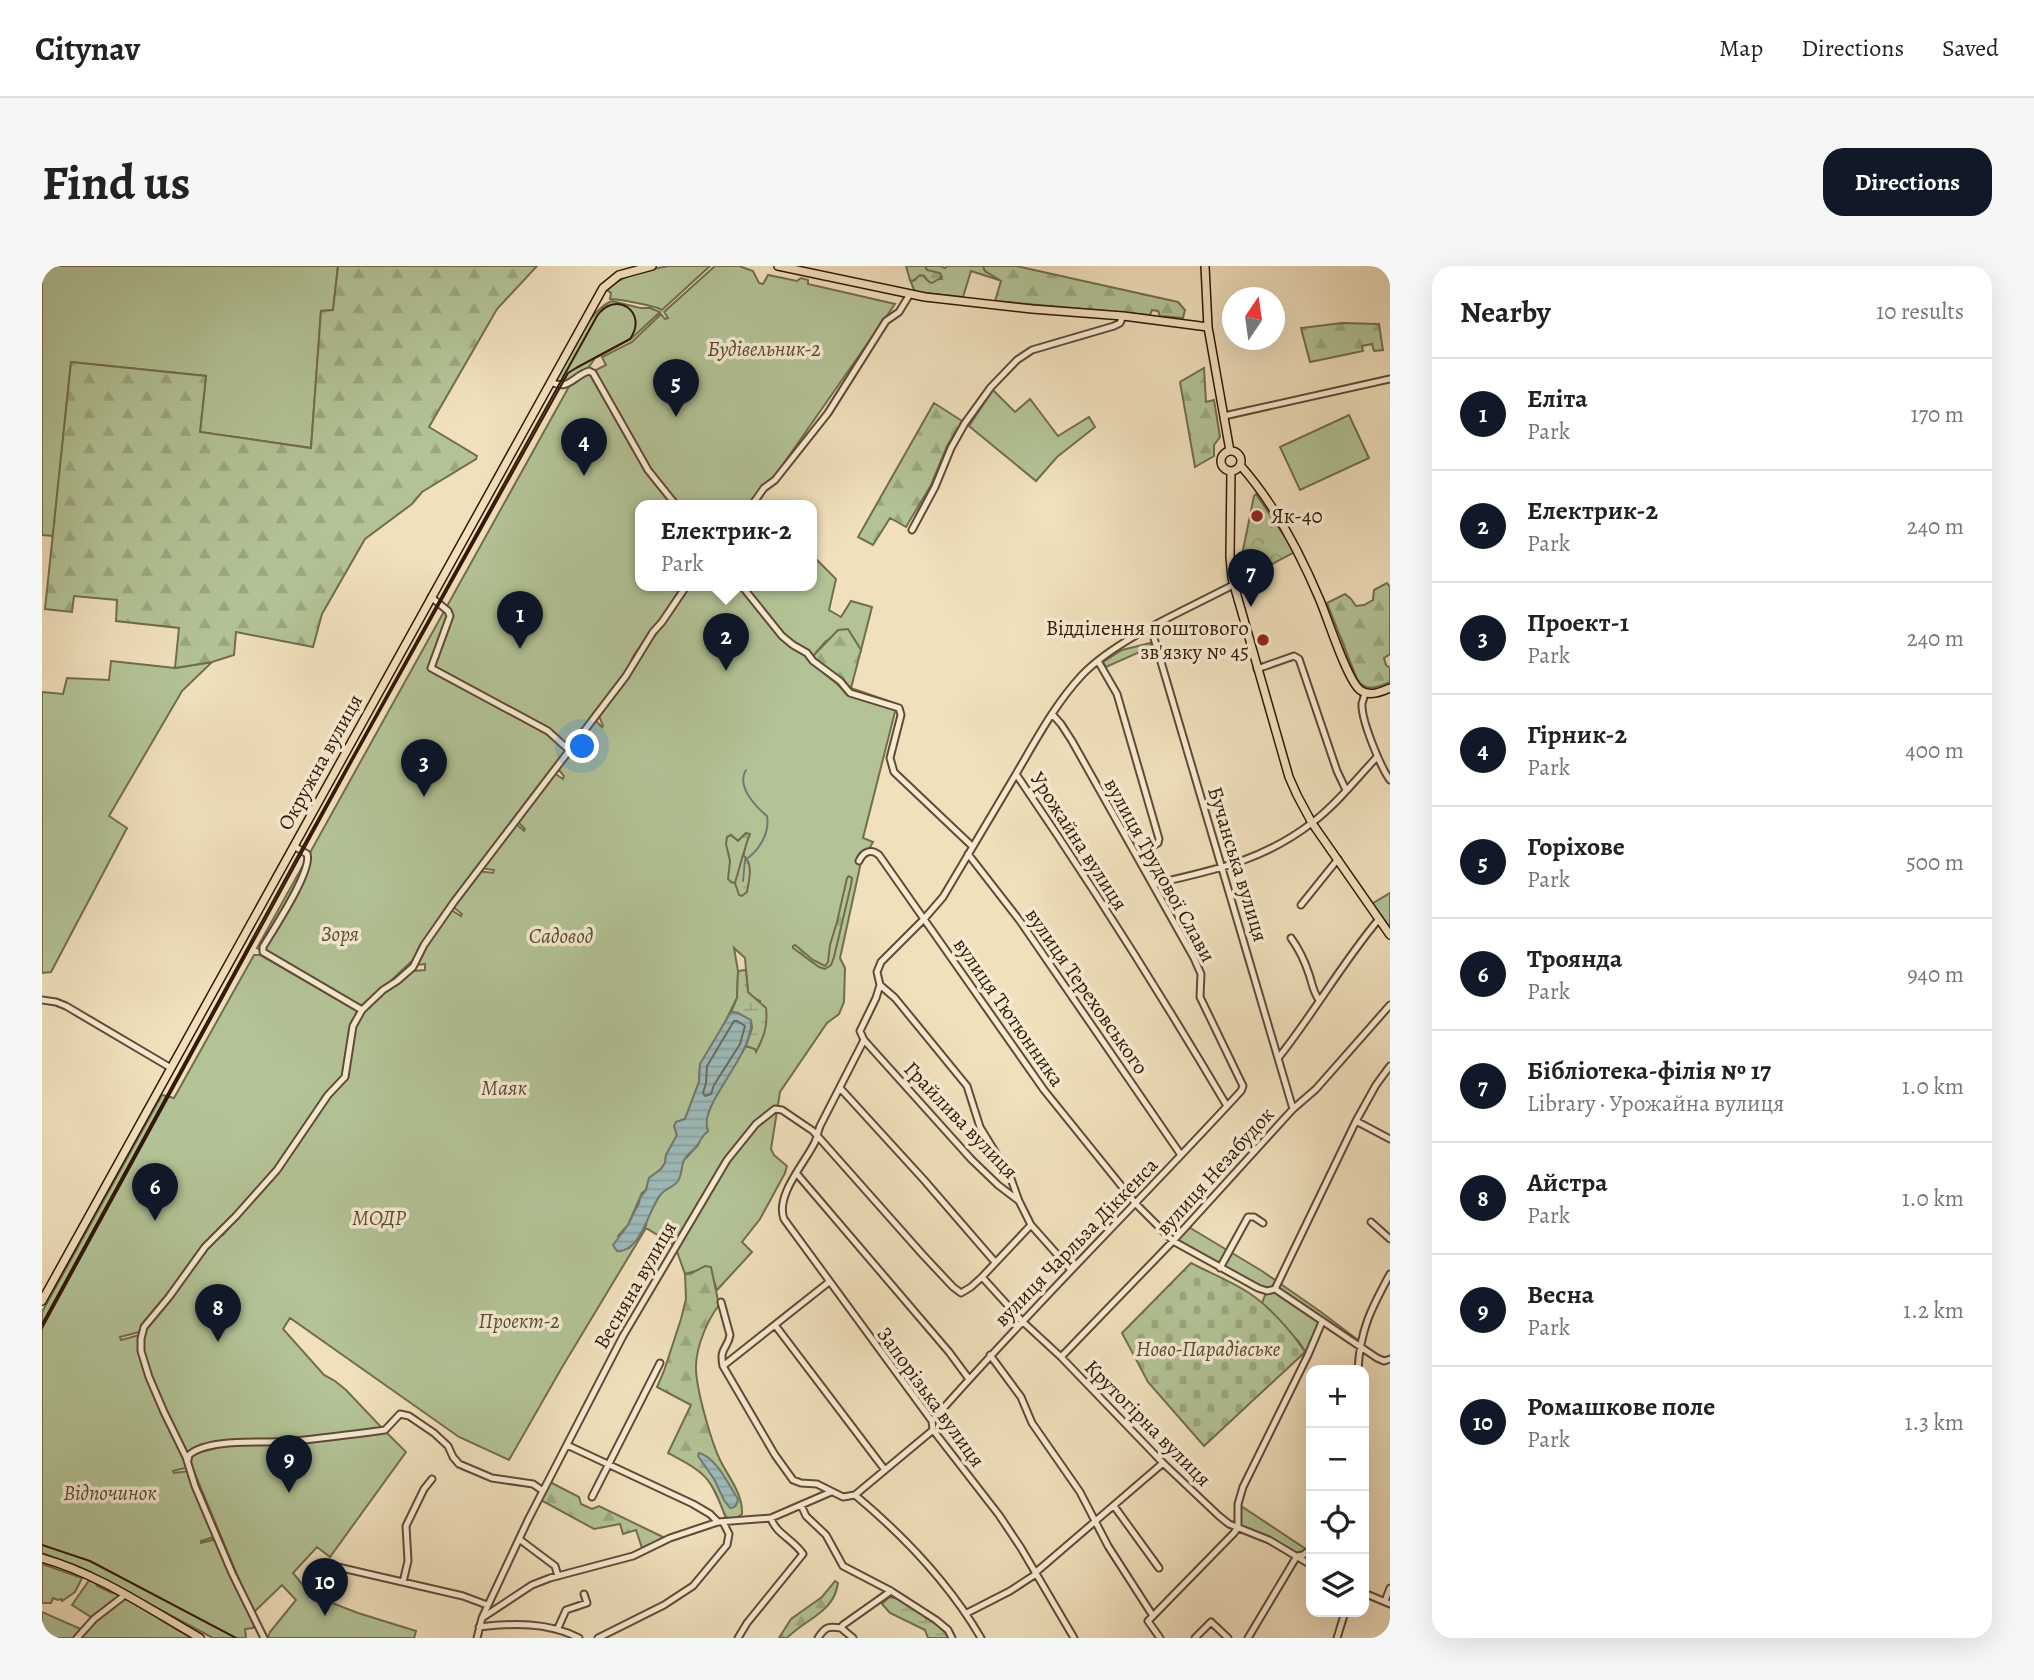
<!DOCTYPE html>
<html lang="en">
<head>
<meta charset="utf-8">
<style>
	body { margin:0; font-family:Alegreya,serif; background:#f6f6f6; color:#222 }
	.controls { position:absolute; right:21px; bottom:21px; display:grid; overflow:hidden; border-radius:14px; box-shadow:0 7px 28px #0002 }
	.controls button { width:63px; height:63px; display:grid; place-items:center; padding:0; border:0; border-bottom:2px solid #e0e0e0; background:#fff; color:#222; font:35px sans-serif }
	.compass { position:absolute; left:1180px; top:21px; width:63px; height:63px; border-radius:50%; background:#fff; box-shadow:0 7px 28px #0002; rotate:13deg }
	.you { position:absolute; left:541px; top:481px; width:24px; height:24px; margin:-18px; border:5px solid #fff; border-radius:50%; background:#1a73e8; box-shadow:0 0 0 10px #1a73e833 }
	.badge { display:grid; place-items:center; width:46px; height:46px; border-radius:50%; background:#111827; color:#fff; font-size:23px; font-weight:700 }
	.pin { position:absolute; translate:-50% -58px; filter:drop-shadow(0 2px 4px #0008) }
	.pin::after { content:''; position:absolute; top:37px; width:24px; height:21px; background:inherit; clip-path:polygon(0 0,100% 0,50% 100%) }
	.popup { position:absolute; left:593px; top:234px; width:182px; height:91px; box-sizing:border-box; display:grid; place-content:center; border-radius:14px; background:#fff; filter:drop-shadow(0 2px 5px #0005); font-size:23px; white-space:nowrap; color:#767676 }
	.popup b { font-size:26px; color:#222 }
	.popup::after { content:''; position:absolute; left:50%; top:100%; margin-left:-14px; border:14px solid transparent; border-top-color:#fff }
	.list { margin:0; padding:0; list-style:none }
	h2 { display:flex; justify-content:space-between; align-items:center; height:91px; margin:0; padding:0 28px; font-size:30px }
	h2 small { font-size:23px; font-weight:400; color:#767676 }
	.list li { display:grid; grid-template-columns:46px 1fr auto; gap:21px; align-items:center; box-sizing:border-box; height:112px; padding:0 28px; border-top:2px solid #e0e0e0 }
	.list b { display:block; font-size:26px; white-space:nowrap }
	.list p { margin:0; font-size:23px; white-space:nowrap; color:#767676 }
	.list em { font-size:23px; font-style:normal; color:#767676 }
	.icon { flex:none; width:38px; height:38px; fill:none; stroke:currentColor; stroke-width:2; stroke-linecap:round; stroke-linejoin:round }
	.map { position:relative; flex:none; width:1348px; height:1372px; overflow:hidden; border-radius:21px }
	header { display:flex; align-items:center; gap:42px; box-sizing:border-box; height:98px; padding:0 35px; background:#fff; border-bottom:2px solid #e0e0e0 }
	header strong { font-size:33px }
	nav { display:flex; gap:38px; margin-inline-start:auto; font-size:24px }
	.intro { display:flex; align-items:center; justify-content:space-between; box-sizing:border-box; height:168px; padding:0 42px }
	h1 { margin:0; font-size:49px }
	.button { padding:18px 32px; border-radius:21px; background:#111827; color:#fff; font-size:24px; font-weight:700 }
	main { display:flex; gap:42px; padding:0 42px }
	aside { flex:1; background:#fff; border-radius:21px; box-shadow:0 7px 28px #0002 }
	.map>svg:first-child { display:block }
</style>
</head>
<body>
<header>
<strong>Citynav</strong>
<nav><a>Map</a><a>Directions</a><a>Saved</a></nav>
</header>
<div class="intro"><h1>Find us</h1><a class="button">Directions</a></div>
<main>
<div class="map">
<svg width="1348" height="1372" viewBox="0 0 1348 1372">
	<defs>
		<pattern id="forest-firs" width="22" height="20" patternUnits="userSpaceOnUse" patternTransform="scale(1.75)"><rect width="22" height="20" fill="#b3c396"/><path d="M5 1l3.5 6h-7zM16 11l3.5 6h-7z" fill="#9aa780"/></pattern>
		<pattern id="wetland-marsh" width="20" height="14" patternUnits="userSpaceOnUse" patternTransform="scale(1.75)"><rect width="20" height="14" fill="#b3c396"/><path d="M1 5h8M5 5V1M11 12h8M15 12V8" fill="none" stroke="#9aa780"/></pattern>
		<pattern id="cemetery-stones" width="16" height="16" patternUnits="userSpaceOnUse" patternTransform="scale(1.75)"><rect width="16" height="16" fill="#b3c396"/><path d="M2 7V4a2 2 0 0 1 4 0v3zM10 15v-3a2 2 0 0 1 4 0v3z" fill="#9aa780"/></pattern>
		<pattern id="park-crowns" width="20" height="18" patternUnits="userSpaceOnUse" patternTransform="scale(1.75)"><rect width="20" height="18" fill="#b3c396"/><path d="M2 6a3 3 0 1 1 6 0M12 15a3 3 0 1 1 6 0" fill="none" stroke="#9aa780"/></pattern>
		<pattern id="water-rules" width="6" height="5" patternUnits="userSpaceOnUse" patternTransform="scale(1.75)"><rect width="6" height="5" fill="#9dbbb9"/><path d="M0 2.5h6" fill="none" stroke="#88a09e"/></pattern>
	</defs>
	<rect width="100%" height="100%" fill="#f0e0bc"/>
	<filter id="stains"><feTurbulence type="fractalNoise" baseFrequency=".00286" numOctaves="4"/><feColorMatrix values="0 0 0 0 .2 0 0 0 0 .09 0 0 0 0 .02 0 0 0 .5 -.17"/></filter>
	<radialGradient id="worn" r=".72"><stop offset=".6" stop-color="#630" stop-opacity="0"/><stop offset="1" stop-color="#630" stop-opacity=".3"/></radialGradient>
	<path fill="#b3c396" stroke="#726d4e" stroke-width="2" fill-rule="evenodd" d="M15,0H296L291,44L279,45L269,182L158,166L164,110L29,96L11,270L0,269V6Z
		M626,0H668L620,44C614,40 577,33 568,33L569,27L565,24C581,7 604,5 626,0Z
		M673,0H697L711,5L717,17L721,18L726,9L755,15L759,12L766,14V18L853,38L728,217L708,239H637L608,204L552,105L564,99L560,91L590,76L619,48L623,53L626,52L622,46Z
		M883,0H898L903,2L905,0H941L943,5L960,15L929,5L921,31L873,26L868,14H873L875,10L881,9L885,14L899,13L885,4Z
		M570,35L598,42H608L618,46L589,73L553,92L545,104L532,110L526,117L520,118L513,115C525,93 546,44 570,35Z
		M547,107L604,207L630,239H598V319H642L619,355L608,366L592,389L583,408L433,603L379,679L372,693L322,740H317L215,682L529,117Z
		M951,124L973,146L988,133L1016,170L1047,151L1053,161L1015,191L994,215L927,160Z
		M1307,149L1327,192L1258,224L1238,181Z
		M770,289L794,313L787,344L799,351L809,335L830,341L819,384L806,364L784,375L771,390L742,369L702,319H770Z
		M648,319H696L738,372L763,389L771,398L807,428L809,422L855,438L821,572L831,576L819,596L798,692L803,702L802,736L797,748L785,757L738,826L729,883L732,889L745,900L743,907L718,953L700,976L710,986L675,1024L670,1010L657,1004L643,1008L633,980L604,962L519,1103L467,1194L417,1171L248,1052L241,1063L282,1109L293,1115L304,1124L341,1163L231,1175L176,1176L149,1184L145,1188L109,1113L101,1086L103,1061L164,982L175,971L181,969L236,905L287,830L305,812L313,760L322,744L344,724L370,705L383,704V698L375,699L383,680L409,644L419,650L420,648L410,640L436,605L451,607L452,604L438,602L473,557L482,565L483,563L475,555L512,507L521,513L522,510L516,503L552,455H554L560,461L561,460L557,450ZM704,567L707,570L704,577L696,612L688,603L689,569L696,575ZM692,682L703,692L706,726L709,730L718,735L713,783L704,780L671,835L663,854L666,865L659,871L656,879L642,894L639,901L617,930L605,950L604,960L601,965L587,982L576,970L586,959L600,927L604,924L607,912L619,903L623,897L624,889L635,869L632,860L634,856L643,853L657,816L658,798L673,776L695,732L696,705Z
		M1108,377L1109,381L1064,401L1061,396L1080,384Z
		M69,395L133,402L170,396L140,425L67,550L85,562L9,706L0,707V426L21,428L25,412L67,414Z
		M1348,627V669L1328,639Z
		M212,689H218L315,745L309,760L301,809L251,875L232,903L180,963L161,979L126,1030L97,1066L78,1071L79,1074L97,1069V1089L120,1147L145,1200L143,1202L131,1205L132,1207L147,1205L172,1271L159,1275V1277L175,1273L212,1359L211,1362L203,1363L204,1372H171L44,1304L0,1287V1046L120,829L132,832Z
		M1145,960L1220,1005L1279,1046L1316,1074L1314,1075L1280,1057L1266,1089L1256,1075L1220,1037L1225,1024L1131,975Z
		M344,1166L364,1186L288,1291L275,1281L251,1307L265,1324L264,1327L316,1347L374,1365L372,1372H226L228,1366L254,1334L240,1319L211,1347L148,1196L149,1189L177,1181Z
		M1196,1238L1267,1285L1255,1290L1196,1261Z
		M0,1298L40,1312L33,1326L20,1335L19,1333L16,1334L11,1332L9,1337H0Z
		M48,1313L53,1315L55,1320L70,1327L78,1326L158,1372H0V1346L41,1364L52,1353L30,1339Z"/>
	<path fill="url(#forest-firs)" stroke="#726d4e" stroke-width="2" d="M296,0H495L455,43L387,161L435,190L434,193L380,226L370,238L323,273L280,348L271,381L194,366L192,389L170,396L133,402L137,362L74,355L75,334L32,330L30,346L3,343L29,96L164,110L158,166L269,182L279,45L291,44Z
		M864,0H883L885,4L898,7L900,11L890,17L887,16L882,10L878,9L871,15L868,14Z
		M941,0H974L1136,36L1143,44L1141,52L1118,50L1116,45L1110,44L1108,49L953,35L959,15L943,5Z
		M1300,57L1337,58L1341,84L1332,85L1330,78L1320,80L1321,85L1268,96L1259,62Z
		M1162,102L1164,136L1172,134L1178,171L1172,179V190L1153,201L1138,116Z
		M892,137L920,155L905,180L889,219L864,261L848,252L831,279L816,271Z
		M1345,317L1348,321V388L1342,392L1344,399L1348,402V416C1336,422 1323,426 1315,413L1285,337L1303,328L1309,333L1314,340L1322,339L1331,334L1332,324Z
		M806,363L819,384L809,422L772,394L771,390L796,364Z
		M704,567L708,568C702,582 699,597 696,612L693,617L689,616L686,613L688,595L684,578L685,571L689,569L696,575Z
		M807,610L810,612L809,619L792,691L789,699L783,703L777,701L751,682V680L753,679L771,694L783,700L786,696L788,679L795,656L805,612Z
		M663,1000L669,1001L677,1039C665,1055 655,1079 654,1099C653,1120 669,1175 678,1194C687,1212 701,1228 700,1248L695,1252L686,1253L683,1250C668,1209 663,1207 626,1187L649,1139L615,1121L622,1105L639,1053L644,1033L643,1008L650,1007Z
		M506,1215L537,1231L539,1238L550,1243L557,1240L621,1271L619,1274L600,1282L594,1264L581,1268L578,1258L552,1263L497,1233Z
		M793,1315L796,1317C792,1347 763,1353 745,1372H737L749,1353L780,1331Z"/>
	<path fill="url(#wetland-marsh)" stroke="#726d4e" stroke-width="2" d="M701,589C712,598 707,614 705,626L700,630L697,629L693,617Z
		M702,704L704,705L706,726L724,742C726,759 722,771 714,786L713,783L704,780L710,762L709,755L696,747L689,746L695,732L696,705Z
		M847,1331C861,1331 901,1359 907,1372H886L883,1364L848,1347L840,1338Z"/>
	<path fill="url(#cemetery-stones)" stroke="#726d4e" stroke-width="2" d="M1149,997C1168,1007 1189,1015 1207,1027C1227,1040 1250,1066 1263,1086L1162,1180L1106,1116L1080,1067Z"/>
	<path fill="url(#park-crowns)" stroke="#726d4e" stroke-width="2" d="M1214,228L1253,286L1205,311L1199,294L1212,230Z"/>
	<path fill="url(#water-rules)" stroke="#727972" stroke-width="2" d="M689,746L696,747L709,754C712,790 655,839 666,865C659,870 659,876 653,882C649,886 645,889 642,894C639,901 640,909 636,915C632,921 623,923 619,928C607,942 598,988 575,985L571,979L586,959L597,937L598,932L604,924L607,912L619,903L623,897L624,889L635,869L632,860L634,856L643,853L657,816L658,798Z
		M657,1187C675,1192 686,1218 696,1233C695,1238 694,1242 688,1242L682,1234L672,1213L656,1190Z"/>
	<g fill="none" stroke-linecap="round" stroke-linejoin="round">
		<path stroke="#686960" stroke-width="2" d="M692,755H695L703,760L698,778L672,819L669,828L663,830L661,827L664,817L665,800Z"/>
		<path stroke="#727972" stroke-width="2" d="M701,615L703,594C717,585 728,567 725,550C713,540 694,520 704,504"/>
		<g stroke="#624934" stroke-width="9">
			<path id="minor" d="M509,116C527,125 531,110 547,105L551,107L606,204L634,239
				M1182,150L1348,113
				M710,239L722,222L733,214L786,147L844,55L857,46L868,28
				M870,264L893,221L909,182L923,157L949,121L975,94L990,84L1072,60L1078,57L1081,50
				M699,319L740,370L751,379L765,387L771,395L798,415L808,427L857,442L859,449L848,492L852,506L930,580
				M389,331L406,345L408,350L389,402L506,465L528,485
				M1109,362L1251,843
				M1056,395L1075,428L1117,573L1116,577L1094,589
				M1215,403L1252,390L1257,393L1295,505L1304,524
				M1323,427C1323,429 1320,436 1320,438C1319,454 1339,502 1348,514
				M974,508L901,631L882,653L839,696L835,706L838,719L853,732L925,820L938,861L968,910L977,935
				M252,580L265,588C271,604 231,664 221,681V686L320,744
				M926,588L978,655L1139,889
				M817,595C821,586 829,582 837,589L1002,824L1094,938L1131,975L1216,1022L1225,1025L1233,1023
				M1112,618C1172,604 1221,595 1271,556C1295,538 1315,512 1335,491
				M1259,639L1296,593
				M1249,672C1257,683 1263,696 1267,708C1270,717 1271,726 1277,734
				M838,719L834,732L818,765L822,774L929,893L956,919L977,935L989,959L1029,1004
				M0,734L14,736L24,740L129,802
				M822,774L778,860C776,865 775,871 773,876C763,897 733,929 742,953L890,1155L891,1164L957,1249L979,1282L1032,1372
				M1237,791C1272,747 1300,697 1337,653
				M798,822L882,914L953,996
				M1185,840C1118,727 1048,616 974,508C994,474 1013,438 1040,409C1074,373 1146,343 1191,319
				M1314,855L1348,873
				M755,908L907,1086L927,1113
				M1329,956L1348,973
				M1178,1002L1206,951H1212L1221,957
				M940,1011L980,1055L1019,1091L1121,1197L1177,1250L1187,1258L1227,1274L1269,1299
				M1233,1023L1314,855L1334,819L1348,800
				M1233,1023L1335,1092L1342,1095L1348,1093
				M679,1036L688,1069C686,1083 677,1081 681,1100L733,1189L751,1214L759,1217L775,1218L801,1231L813,1229
				M733,1059L843,1204
				M948,1089L979,1131L990,1157L1038,1226L1066,1280L1111,1350
				M1019,1091L1131,975L1251,843L1274,823L1348,739
				M681,1100L787,1016
				M1316,1104C1318,1064 1329,1043 1348,1008
				M890,1155C989,1042 1097,936 1199,825L1201,820L1158,731L1159,708L1152,692L1030,475L1019,458L1010,448
				M525,1179L651,1238L668,1248L676,1256
				M146,1194L147,1189C167,1171 225,1178 252,1175C283,1172 313,1168 343,1164L358,1148L367,1150L392,1167L406,1180L411,1191L417,1198L450,1212L491,1218L501,1225
				M813,1229C862,1270 907,1317 939,1372
				M813,1229L891,1164
				M550,1231L618,1097
				M759,1239L764,1250L784,1269L801,1300L849,1325L894,1354L906,1364L910,1372
				M1072,1240L1117,1302
				M477,1273L513,1300L516,1310
				M287,1299L421,1330L445,1339
				M993,1307L1121,1197
				M361,1316L366,1295L364,1260L382,1223L390,1213
				M1322,1327L1348,1338
				M1343,1335L1348,1322
				M925,1347L968,1325L994,1308
				M440,1352L486,1254L581,1070L685,894L714,858L733,843L740,844L771,865L881,989L911,1021L919,1027L929,1021L940,1011L989,959
				M437,1361C471,1357 506,1356 537,1372
				M516,1362L524,1344L545,1337L542,1328
				M35,1372L52,1353L83,1329
				M222,1372L190,1307L153,1220L144,1191L122,1146L107,1111L99,1085V1073L102,1061L127,1031L163,981L194,950L235,904L286,829L303,811L311,760L320,744L341,724L355,715L371,701L382,679L412,636L584,410L611,366L620,356L645,319
				M435,1372L440,1352L490,1319L508,1312L591,1290L628,1272L676,1256L729,1252L789,1226
				M556,1372L622,1339L651,1320L685,1279L687,1268L681,1256
				M696,1372L705,1357L761,1288C752,1274 733,1267 729,1252
				M776,1372C783,1361 786,1360 799,1362
				M811,1372L799,1362L801,1359L849,1325
				M1118,1372L1106,1355L1192,1267L1196,1261V1238L1201,1221L1266,1089L1280,1056
				M1153,1372L1169,1356L1186,1372
				M1206,1372L1255,1290L1261,1289L1269,1283
				M1295,1372L1303,1346"/>
		</g>
		<g stroke="#321707" stroke-width="10">
			<path id="major" d="M736,0L883,31L990,43L1081,50L1166,61
				M1163,0L1166,61L1188,185
				M1179 195a10 10 0 1 1 20 0a10 10 0 1 1-20 0Z
				M1198,199C1232,237 1257,285 1277,332C1285,350 1305,414 1318,424C1327,431 1339,426 1348,422
				M1189,205L1188,291L1190,312L1247,511L1255,529L1270,557L1348,669
				M0,1035L561,22L577,9L610,0
				M0,1292C57,1308 107,1343 158,1372"/>
		</g>
		<use href="#minor" stroke="#f5ebd3" stroke-width="5"/>
		<use href="#major" stroke="#f0e0bc" stroke-width="7"/>
		<path stroke="#321707" stroke-width="2" d="M0,1058L259,584L555,50C573,23 607,46 588,73L534,102L526,107L309,497L0,1062
			M0,1279L48,1295L194,1372"/>
	</g>
	<g fill="#8f2418" stroke="#f5ebd3" stroke-width="2.5">
		<circle cx="1215" cy="250" r="7"/>
		<circle cx="1221" cy="374" r="7"/>
	</g>
	<g text-anchor="middle" stroke-width="7" stroke-linejoin="round" paint-order="stroke">
		<g font-size="21" font-style="italic" fill="#594b32" stroke="#f5ebd3">
			<text x="722" y="90">Будівельник-2</text>
			<text x="298" y="675">Зоря</text>
			<text x="519" y="677">Садовод</text>
			<text x="462" y="829">Маяк</text>
			<text x="337" y="959">МОДР</text>
			<text x="477" y="1062">Проект-2</text>
			<text x="1166" y="1090">Ново-Парадівське</text>
			<text x="68" y="1234">Відпочинок</text>
		</g>
		<g font-size="21" fill="#321707" stroke="#f5ebd3" text-anchor="start">
			<text x="1229" y="257">Як-40</text>
			<text x="1207" y="369" text-anchor="end">Відділення поштового<tspan x="1207" dy="24">зв'язку № 45</tspan></text>
		</g>
		<g font-size="21" fill="#321707" stroke="#f5ebd3">
			<text transform="translate(278 496) rotate(-61)" y="7">Окружна вулиця</text>
			<text transform="translate(1037 575) rotate(57)" y="7">Урожайна вулиця</text>
			<text transform="translate(1196 598) rotate(73)" y="7">Бучанська вулиця</text>
			<text transform="translate(1118 604) rotate(61)" y="7">вулиця Трудової Слави</text>
			<text transform="translate(1045 725) rotate(55)" y="7">вулиця Тереховського</text>
			<text transform="translate(967 746) rotate(55)" y="7">вулиця Тютюнника</text>
			<text transform="translate(919 854) rotate(46)" y="7">Грайлива вулиця</text>
			<text transform="translate(1173 905) rotate(-48)" y="7">вулиця Незабудок</text>
			<text transform="translate(1034 976) rotate(-46)" y="7">вулиця Чарльза Діккенса</text>
			<text transform="translate(593 1019) rotate(-60)" y="7">Весняна вулиця</text>
			<text transform="translate(889 1131) rotate(54)" y="7">Запорізька вулиця</text>
			<text transform="translate(1106 1157) rotate(45)" y="7">Крутогірна вулиця</text>
		</g>
	</g>
	<rect width="100%" height="100%" filter="url(#stains)"/>
	<rect width="100%" height="100%" fill="url(#worn)"/>
</svg>
<div class="controls">
<button>+</button>
<button>−</button>
<button><svg class="icon" aria-label="locate" viewBox="0 0 24 24"><circle cx="12" cy="12" r="6"/><path d="M12 2v4M12 18v4M2 12h4M18 12h4"/></svg></button>
<button><svg class="icon" aria-label="layers" viewBox="0 0 24 24"><path d="M12 4l9 5-9 5-9-5zM3 14l9 5 9-5"/></svg></button>
</div>
<svg class="compass" viewBox="-18 -18 36 36"><path d="M0-13l5 13h-10z" fill="#e53935"/><path d="M0 13l5-13h-10z" fill="#767676"/></svg>
<div class="you"></div>
<div class="pin badge" style="left:478px;top:383px">1</div>
<div class="pin badge" style="left:684px;top:405px">2</div>
<div class="popup"><b>Електрик-2</b>Park</div>
<div class="pin badge" style="left:382px;top:531px">3</div>
<div class="pin badge" style="left:542px;top:210px">4</div>
<div class="pin badge" style="left:634px;top:151px">5</div>
<div class="pin badge" style="left:113px;top:955px">6</div>
<div class="pin badge" style="left:1209px;top:341px">7</div>
<div class="pin badge" style="left:176px;top:1076px">8</div>
<div class="pin badge" style="left:247px;top:1227px">9</div>
<div class="pin badge" style="left:283px;top:1350px">10</div>
</div>
<aside>
<h2>Nearby<small>10 results</small></h2>
<ul class="list">
<li><span class="badge">1</span><div><b>Еліта</b><p>Park</p></div><em>170 m</em></li>
<li><span class="badge">2</span><div><b>Електрик-2</b><p>Park</p></div><em>240 m</em></li>
<li><span class="badge">3</span><div><b>Проект-1</b><p>Park</p></div><em>240 m</em></li>
<li><span class="badge">4</span><div><b>Гірник-2</b><p>Park</p></div><em>400 m</em></li>
<li><span class="badge">5</span><div><b>Горіхове</b><p>Park</p></div><em>500 m</em></li>
<li><span class="badge">6</span><div><b>Троянда</b><p>Park</p></div><em>940 m</em></li>
<li><span class="badge">7</span><div><b>Бібліотека-філія № 17</b><p>Library · Урожайна вулиця</p></div><em>1.0 km</em></li>
<li><span class="badge">8</span><div><b>Айстра</b><p>Park</p></div><em>1.0 km</em></li>
<li><span class="badge">9</span><div><b>Весна</b><p>Park</p></div><em>1.2 km</em></li>
<li><span class="badge">10</span><div><b>Ромашкове поле</b><p>Park</p></div><em>1.3 km</em></li>
</ul>
</aside>
</main>
</body>
</html>
